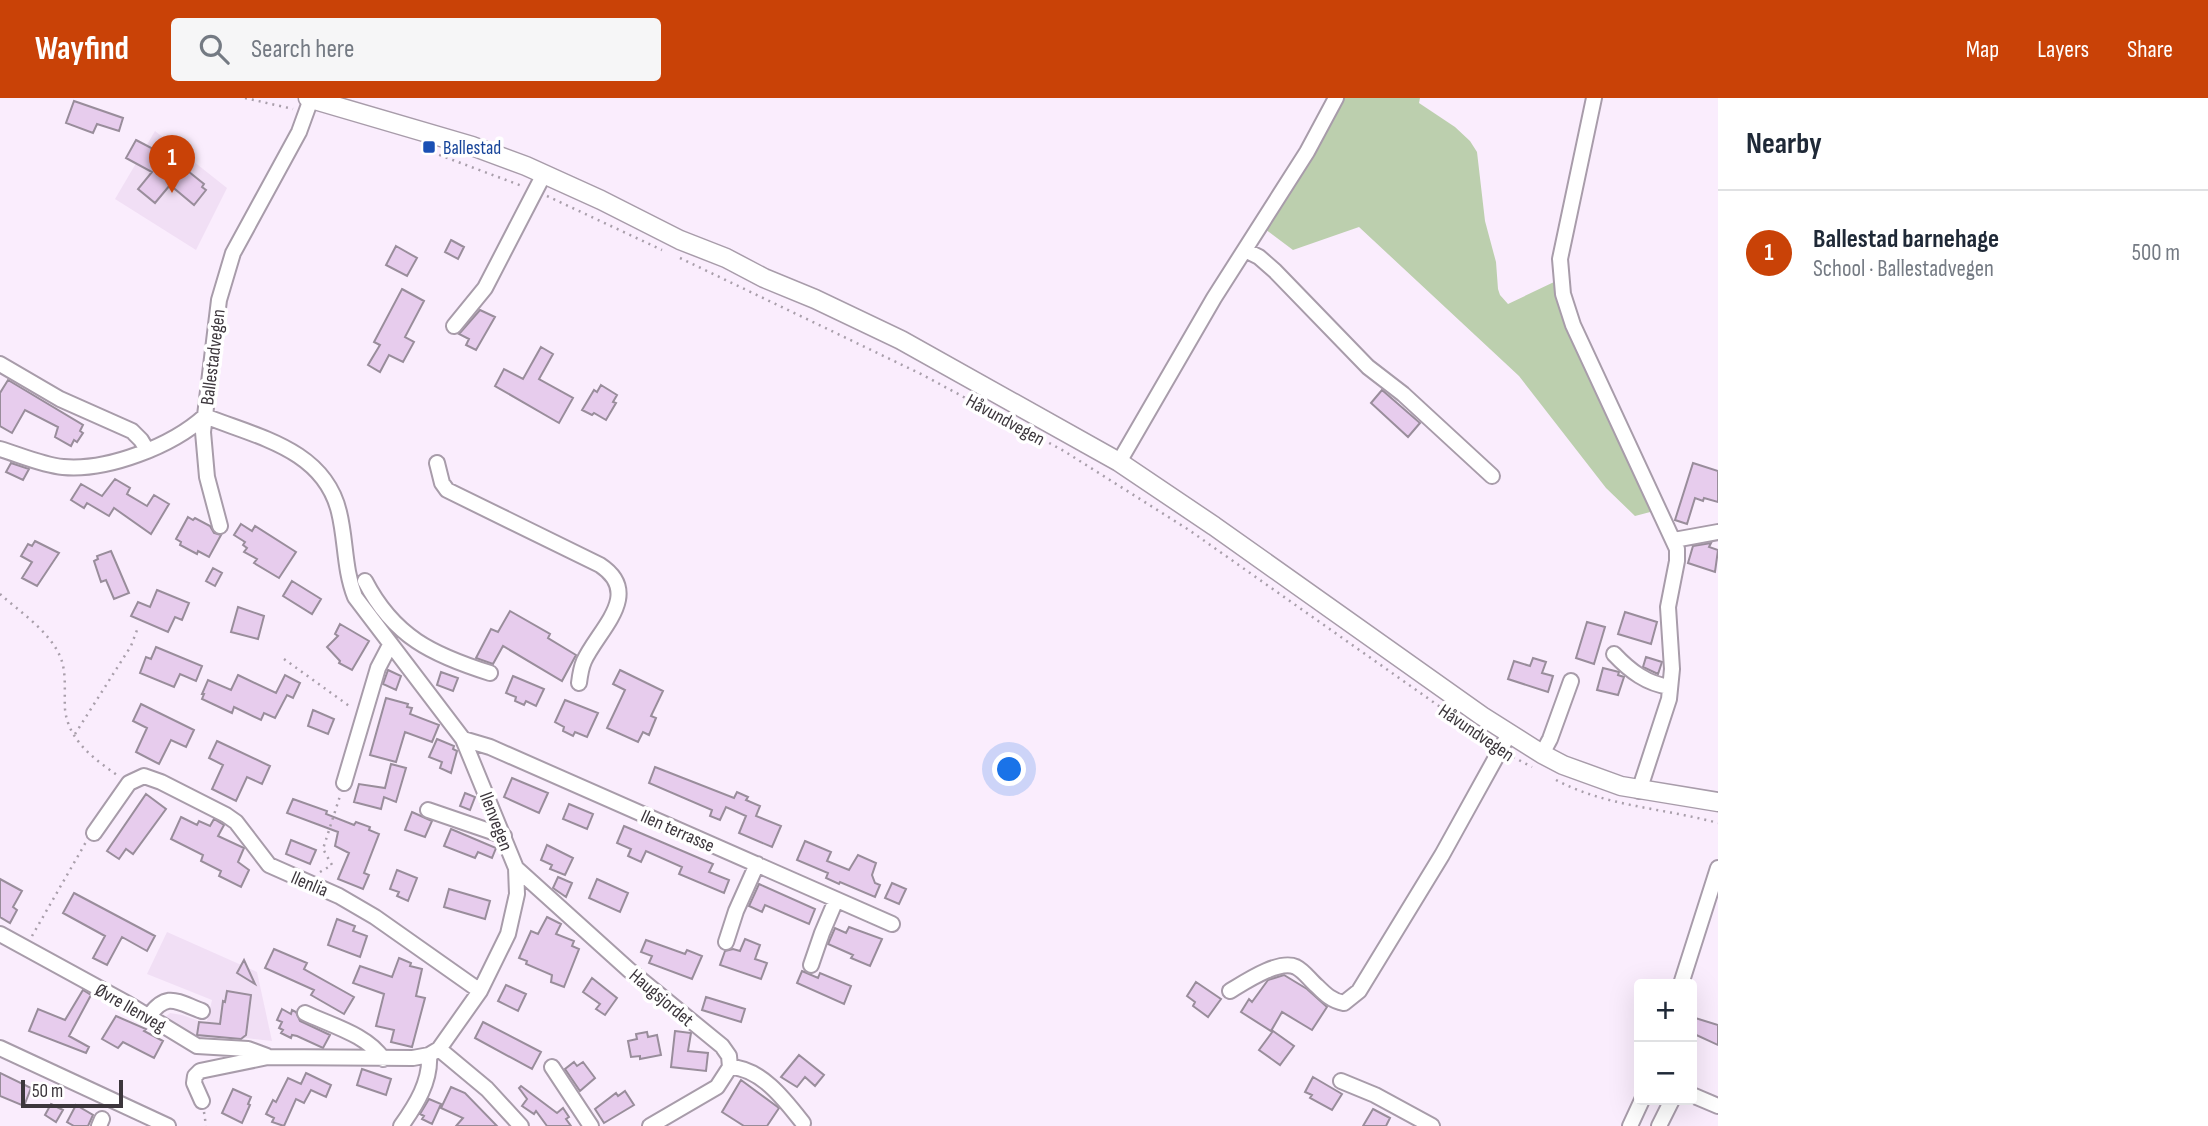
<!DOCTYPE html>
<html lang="en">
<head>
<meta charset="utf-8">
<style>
	body { margin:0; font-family:"Sofia Sans Condensed",sans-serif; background:#f6f6f7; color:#1f2937 }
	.controls { position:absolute; right:21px; bottom:21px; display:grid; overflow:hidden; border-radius:7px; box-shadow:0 7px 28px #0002 }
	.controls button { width:63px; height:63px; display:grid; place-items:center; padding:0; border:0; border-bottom:2px solid #e0e1e3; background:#fff; color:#1f2937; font:35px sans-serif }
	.scale { position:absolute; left:21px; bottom:18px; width:102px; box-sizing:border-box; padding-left:7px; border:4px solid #3c363c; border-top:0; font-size:19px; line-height:24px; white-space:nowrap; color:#3c363c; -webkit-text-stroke:5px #fff; paint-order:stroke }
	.you { position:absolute; left:1010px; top:672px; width:24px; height:24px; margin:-18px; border:5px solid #fff; border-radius:50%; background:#1a73e8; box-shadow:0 0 0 10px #1a73e833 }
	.badge { display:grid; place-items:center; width:46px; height:46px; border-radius:50%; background:#c94207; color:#fff; font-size:23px; font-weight:700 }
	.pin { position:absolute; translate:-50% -58px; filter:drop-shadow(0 2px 4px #0008) }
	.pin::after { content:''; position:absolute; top:37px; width:24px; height:21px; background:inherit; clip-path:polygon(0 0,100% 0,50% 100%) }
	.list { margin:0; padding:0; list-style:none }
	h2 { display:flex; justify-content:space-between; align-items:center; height:91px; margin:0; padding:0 28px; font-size:30px }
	h2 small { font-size:23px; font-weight:400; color:#747a83 }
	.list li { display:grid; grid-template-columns:46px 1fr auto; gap:21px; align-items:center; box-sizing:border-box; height:126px; padding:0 28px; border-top:2px solid #e0e1e3 }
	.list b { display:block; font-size:26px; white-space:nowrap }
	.list p { margin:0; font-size:23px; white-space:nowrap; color:#747a83 }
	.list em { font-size:23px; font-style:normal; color:#747a83 }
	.icon { flex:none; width:38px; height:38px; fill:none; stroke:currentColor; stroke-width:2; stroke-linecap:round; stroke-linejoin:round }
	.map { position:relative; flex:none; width:1718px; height:1028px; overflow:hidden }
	header { display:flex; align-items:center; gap:42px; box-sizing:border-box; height:98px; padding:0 35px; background:#c94207; color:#fff }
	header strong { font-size:33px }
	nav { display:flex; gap:38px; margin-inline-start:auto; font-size:24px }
	.search { width:490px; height:63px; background:#f6f6f7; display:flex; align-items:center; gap:18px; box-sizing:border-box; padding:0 24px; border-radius:7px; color:#747a83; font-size:26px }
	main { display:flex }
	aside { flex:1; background:#fff }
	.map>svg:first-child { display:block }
</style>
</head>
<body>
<header>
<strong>Wayfind</strong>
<div class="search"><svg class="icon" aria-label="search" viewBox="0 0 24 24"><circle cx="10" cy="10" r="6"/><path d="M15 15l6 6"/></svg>Search here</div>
<nav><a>Map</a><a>Layers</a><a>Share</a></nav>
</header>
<main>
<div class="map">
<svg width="1718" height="1028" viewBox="0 0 1718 1028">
	<rect width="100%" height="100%" fill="#faedfd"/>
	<path fill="#f1dff5" d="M155,33L227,90L196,152L115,101Z
		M167,834L257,874L272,943L246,940L198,943L164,920L170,915L182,917L202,924L207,923L212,902L147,876Z"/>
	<path fill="#bccfae" d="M1343,0H1420L1419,5L1455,29L1470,43L1477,54L1485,123L1496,164L1498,191L1500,197L1508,206L1554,184L1563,218L1654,413L1635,418L1606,390L1519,278L1359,129L1293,152L1265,131L1333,22Z"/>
	<path fill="#e7cced" stroke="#998d9b" stroke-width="2" d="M74,3L123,20L119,33L97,26L93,35L66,25Z
		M136,42L155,52L158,49L204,86L202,89L206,92L194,107L170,87L155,105L138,91L152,74L126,60Z
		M451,142L464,149L458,161L445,154Z
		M396,148L417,160L407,178L386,167Z
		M402,191L424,203L405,239L414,244L403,264L389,257L380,274L368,267L380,247L374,244Z
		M480,212L495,219L476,252L466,247L469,241L459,236Z
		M541,249L553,256L539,281L573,300L559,325L495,288L504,271L523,281Z
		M8,282L83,327L80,333L83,335L77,344L74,342L71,348L55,339L58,329L25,312L12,335L0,328V295Z
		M601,287L617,297L613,304L616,305L606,322L594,315L592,317L582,312L594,292L597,294Z
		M1382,292L1420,325L1408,339L1371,305Z
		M11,365L29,371L23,382L6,374Z
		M1693,365L1718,373V404L1704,400L1703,403L1695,400L1687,426L1675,422Z
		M115,381L130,390L127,396L147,408L154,397L169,406L151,436L114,410L109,418L87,405L84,410L71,402L81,386L102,398Z
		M188,419L193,422L195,420L210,428L214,435L221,437L209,459L198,453L197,456L180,447L181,444L176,441Z
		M241,426L252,433L255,428L296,454L279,480L254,465L257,461L244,454L247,450L243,447L245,444L234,437Z
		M35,443L59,455L37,488L22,480L32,464L21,458L28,446L32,448Z
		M1711,445L1709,449L1718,452L1715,474L1688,465L1693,448Z
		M111,453L129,495L114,501L106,482L101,484L94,463L98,461L97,458Z
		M213,470L222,475L215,488L206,483Z
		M292,483L321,501L312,516L283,498Z
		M157,492L189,505L182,522L175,519L168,534L131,518L138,504L150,509Z
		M238,509L264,518L258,541L231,534Z
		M510,513L550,536L548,540L576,557L562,583L503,548L493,566L476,560L491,531L498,534Z
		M1625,514L1657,524L1651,546L1618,536Z
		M1587,524L1605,529L1594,566L1576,560Z
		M340,526L369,543L352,572L339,565L340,563L327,549L338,538L335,536Z
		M156,549L202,568L196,583L180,576L174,589L140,575L146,559L151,561Z
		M1646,559L1662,564L1658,576L1643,569Z
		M1533,560L1546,564L1542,575L1553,578L1548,594L1508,581L1514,563L1530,568Z
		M1603,570L1619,574L1618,577L1624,579L1618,597L1597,592Z
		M388,572L401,578L396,592L383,586Z
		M620,572L663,593L651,618L656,620L649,637L643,634L638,644L607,630L625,592L613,586Z
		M441,574L458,580L453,593L437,587Z
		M238,577L276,595L285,577L300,585L293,600L287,597L275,620L264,615L261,622L234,609L232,615L202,601L204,596H202L208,582L231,592Z
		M513,578L544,591L536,608L526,603L524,607L515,603L516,599L506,595Z
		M386,600L408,606L407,609L412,610L410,616L439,627L432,644L405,634L396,664L370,657Z
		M565,602L598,615L587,639L575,634L573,638L563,633L564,629L555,624Z
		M141,606L194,632L186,649L171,642L159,666L136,654L147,630L133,623Z
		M313,612L334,621L328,636L308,628Z
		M437,641L454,648L453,651L457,653L451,675L440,670L442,664L429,659Z
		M217,643L270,668L262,686L247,679L236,703L212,691L223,667L209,660Z
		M391,666L406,670L396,704L384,699L381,711L354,704L359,686L385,690Z
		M655,669L734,700L737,694L748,699L746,702L760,708L756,718L781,728L772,749L739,735L746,718L726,709L720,722L710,718L712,712L649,685Z
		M512,680L548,695L539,715L504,699Z
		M465,695L475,699L470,712L460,708Z
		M146,696L166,711L133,756L126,751L119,761L107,753Z
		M293,701L327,713L326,716L354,727L356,724L370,729L369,732L379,736L364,775L369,777L363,791L338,781L349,755L335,748L338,734L287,715Z
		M569,706L593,716L587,731L563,721Z
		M412,714L432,723L425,739L405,732Z
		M181,719L197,727L199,723L210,728L214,721L224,727L218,738L244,750L238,764L249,772L241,789L219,778L221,773L201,763L203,757L171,741Z
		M624,728L713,766L709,774L729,782L724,795L679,776L682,769L646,753L641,764L628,758L631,751L617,745Z
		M451,731L496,750L492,760L478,754L475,760L444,748Z
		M291,742L316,752L310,766L286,756Z
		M805,743L831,754L827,763L849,772L858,757L876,765L872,777L875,785L880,787L875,799L840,784L839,786L826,780L828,775L797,762Z
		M547,747L573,760L565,777L550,771L552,767L541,762Z
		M397,772L417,780L408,803L397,798L399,794L390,791Z
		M558,779L572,785L566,799L553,790Z
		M0,781L22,793L13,809L17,812L10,825L0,819Z
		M597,781L628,795L620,814L589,800Z
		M892,785L906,791L899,806L885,800Z
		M759,786L815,811L809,826L765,807L762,814L749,808Z
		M449,791L490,803L485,821L444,809Z
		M74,795L155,838L147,853L122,839L107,867L93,860L105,838L63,815Z
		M547,819L561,826L556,836L574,843L572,848L579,851L564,889L551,884L552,877L526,866L527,863L519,860L531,833L538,836Z
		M337,821L355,828L353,833L367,838L360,859L328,847Z
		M849,829L882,841L870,868L851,860L853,857L828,846L835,830L846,835Z
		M745,841L760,847L755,861L767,865L761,881L720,867L725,853L733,851L740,853Z
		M646,842L685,856L687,852L702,858L692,881L649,865L652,858L641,854Z
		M274,851L307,865L304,871L354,899L344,916L311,897L314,892L265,870Z
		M399,860L411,865L410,868L422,871L416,898L425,900L412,949L391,944L394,932L376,928L384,896L353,885L360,868L392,879Z
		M244,862L255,886L237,875Z
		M802,873L818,880L820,875L851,888L844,906L797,885Z
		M1284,877L1307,891L1327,909L1312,932L1282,914L1271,933L1241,914L1249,901L1252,904L1268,882Z
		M592,880L617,900L605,917L596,911L600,906L583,894Z
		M1196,884L1221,901L1208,919L1193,908L1195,904L1187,898Z
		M506,887L526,896L518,913L498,903Z
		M83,892L91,897L69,938L89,949L86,955L29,933L38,911L65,922Z
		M227,893L251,897L246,937L241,941L197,937L199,924L220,926L223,903L225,904Z
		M706,899L745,911L741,924L702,912Z
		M282,911L291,916L292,912L296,914L300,923L330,937L323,950L297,938L292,937L291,940L281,935L283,932L279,930L282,924L277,922Z
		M116,918L146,931L144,933L163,943L154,960L123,944L118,950L102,941Z
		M1692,919L1718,927V947L1692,935Z
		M483,924L541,954L532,971L475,940Z
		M675,933L691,935L688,953L708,955L706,973L671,969Z
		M1273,933L1294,948L1280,967L1259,952Z
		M647,934L648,939L657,937L661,957L640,961V958L631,959L628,943L637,941L636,936Z
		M799,957L824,977L815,988L805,979L797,989L781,979Z
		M574,964L577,968L583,964L595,980L580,993L565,971Z
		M362,971L391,981L386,997L357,987Z
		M0,975L31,990L24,1008L0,998Z
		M306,975L331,987L326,999L311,992L304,1005L296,1001L284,1028L272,1024L274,1020L266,1016L273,1002L276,1004L288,980L301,986Z
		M1313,979L1342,996L1332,1012L1310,1000L1312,997L1305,994Z
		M741,982L779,1010L767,1028H744L722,1014Z
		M521,988L557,1015L563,1010L569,1019L566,1021L571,1028H547L536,1013L534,1016L522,1008L527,1001L519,990Z
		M451,989L465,995L497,1028H456L463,1020L441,1010Z
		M233,991L251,999L248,1006L250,1007L242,1025L222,1015Z
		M625,993L634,1007L604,1025L595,1011L616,995L618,998Z
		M429,1001L441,1006L432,1026L422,1021L424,1018L420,1016Z
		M51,1006L63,1012L56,1024L45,1017Z
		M76,1007L93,1017L88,1028H74L67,1024Z
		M1373,1011L1390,1020L1386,1028H1363Z"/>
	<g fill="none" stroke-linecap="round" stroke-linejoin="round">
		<g stroke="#a89caa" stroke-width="18">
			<path id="minor" d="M1594,0L1560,161L1563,196L1573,227L1677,451V463L1668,509L1672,571L1669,601L1639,693
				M1245,152L1259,159L1275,173L1368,269L1403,296L1492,378
				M454,228L485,190L544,76
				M0,266L60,301L132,333L141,342L147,352
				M0,351C20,357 42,367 63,369C108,373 172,348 205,318
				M1119,364L1214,200L1307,54L1336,0
				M437,365L442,385L447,392L600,467C644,496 598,532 584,563C581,570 580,577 579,585
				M220,428L207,379L203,334L219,202L233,155L299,34L311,1
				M1674,442L1718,434
				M365,483C394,539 433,557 490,575
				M1614,556C1630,573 1647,586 1670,589
				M463,641L490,649L892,826
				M1542,656L1550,641L1571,583
				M344,685L378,570L390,547
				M428,712L504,738
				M94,735L129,685L144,678L161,684L226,717L236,724L269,767L339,798L375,819L480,893
				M516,770L629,872L722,948L729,958L730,969
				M0,836L128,906L197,948L248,951L267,958
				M726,844L736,813L757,766
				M811,867L822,835L836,802
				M1681,886L1718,770
				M1230,893C1245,884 1279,861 1296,869C1304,873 1310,882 1317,888C1325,896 1332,903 1344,905L1359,893L1442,757L1509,636
				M305,915C330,927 368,937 383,961
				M149,918C167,893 177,904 202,913
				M0,950L168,1028
				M439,951L487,991L521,1028
				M552,969L591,1028
				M730,969C761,970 785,1002 803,1025
				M1341,983L1375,997L1432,1028
				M1692,997L1718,1008
				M202,1003L194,985L195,978L200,973L268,959L413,960L429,957L439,951L480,893L508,836L517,796L516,770L463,641L355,499C344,471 346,442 339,414C324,351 257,339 205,318
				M99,1028L102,1021
				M401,1028C416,1007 431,983 429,957
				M650,1028L717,989L730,969
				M1630,1028L1642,1002
				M1659,1028L1672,1002"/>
		</g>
		<g stroke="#a89caa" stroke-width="21">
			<path id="major" d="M308,0L472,48L526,68L601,102L680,142L726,160L764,180L815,201L901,242L1119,364L1214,428L1482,618L1542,656L1563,667L1621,688L1718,704"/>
		</g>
		<path stroke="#a99fab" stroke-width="2.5" stroke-dasharray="2 5" stroke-linecap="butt" d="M245,0L293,11
			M426,52L522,88
			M547,98L662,152
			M680,160L921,276L1064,353L1189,432L1490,644
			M0,496C20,514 48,532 60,558C67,574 64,594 65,611C68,642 94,661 117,677
			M284,561L352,610
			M75,636L131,548L137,532
			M1513,659L1532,669
			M1556,682C1607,709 1664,710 1718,725
			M320,774L332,767L323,751L340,698
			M32,838L86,744
			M204,1014L206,1028"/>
		<use href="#minor" stroke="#fff" stroke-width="14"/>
		<use href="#major" stroke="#fff" stroke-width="18"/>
	</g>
	<rect fill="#1a4fb4" stroke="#fff" stroke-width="2.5" x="422" y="42" width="14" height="14" rx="3.5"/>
	<g text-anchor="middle" stroke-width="7" stroke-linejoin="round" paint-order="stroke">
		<g font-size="19" fill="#164399" stroke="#fff" text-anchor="start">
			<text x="443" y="56">Ballestad</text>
		</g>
		<g font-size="19" fill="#3c363c" stroke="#fff">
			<text transform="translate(212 259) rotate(-83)" y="7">Ballestadvegen</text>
			<text transform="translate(1006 321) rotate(29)" y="7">Håvundvegen</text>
			<text transform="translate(1477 634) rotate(34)" y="7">Håvundvegen</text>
			<text transform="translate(497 723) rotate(69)" y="7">Ilenvegen</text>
			<text transform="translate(678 732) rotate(24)" y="7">Ilen terrasse</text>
			<text transform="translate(310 785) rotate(23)" y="7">Ilenlia</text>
			<text transform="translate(662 899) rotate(40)" y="7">Haugsjordet</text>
			<text transform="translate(131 909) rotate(30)" y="7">Øvre Ilenveg</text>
		</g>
	</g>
</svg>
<div class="controls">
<button>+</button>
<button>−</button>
</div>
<div class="scale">50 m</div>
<div class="you"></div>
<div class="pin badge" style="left:172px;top:95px">1</div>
</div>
<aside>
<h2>Nearby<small></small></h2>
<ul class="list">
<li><span class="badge">1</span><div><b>Ballestad barnehage</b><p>School · Ballestadvegen</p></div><em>500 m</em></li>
</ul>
</aside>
</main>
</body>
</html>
